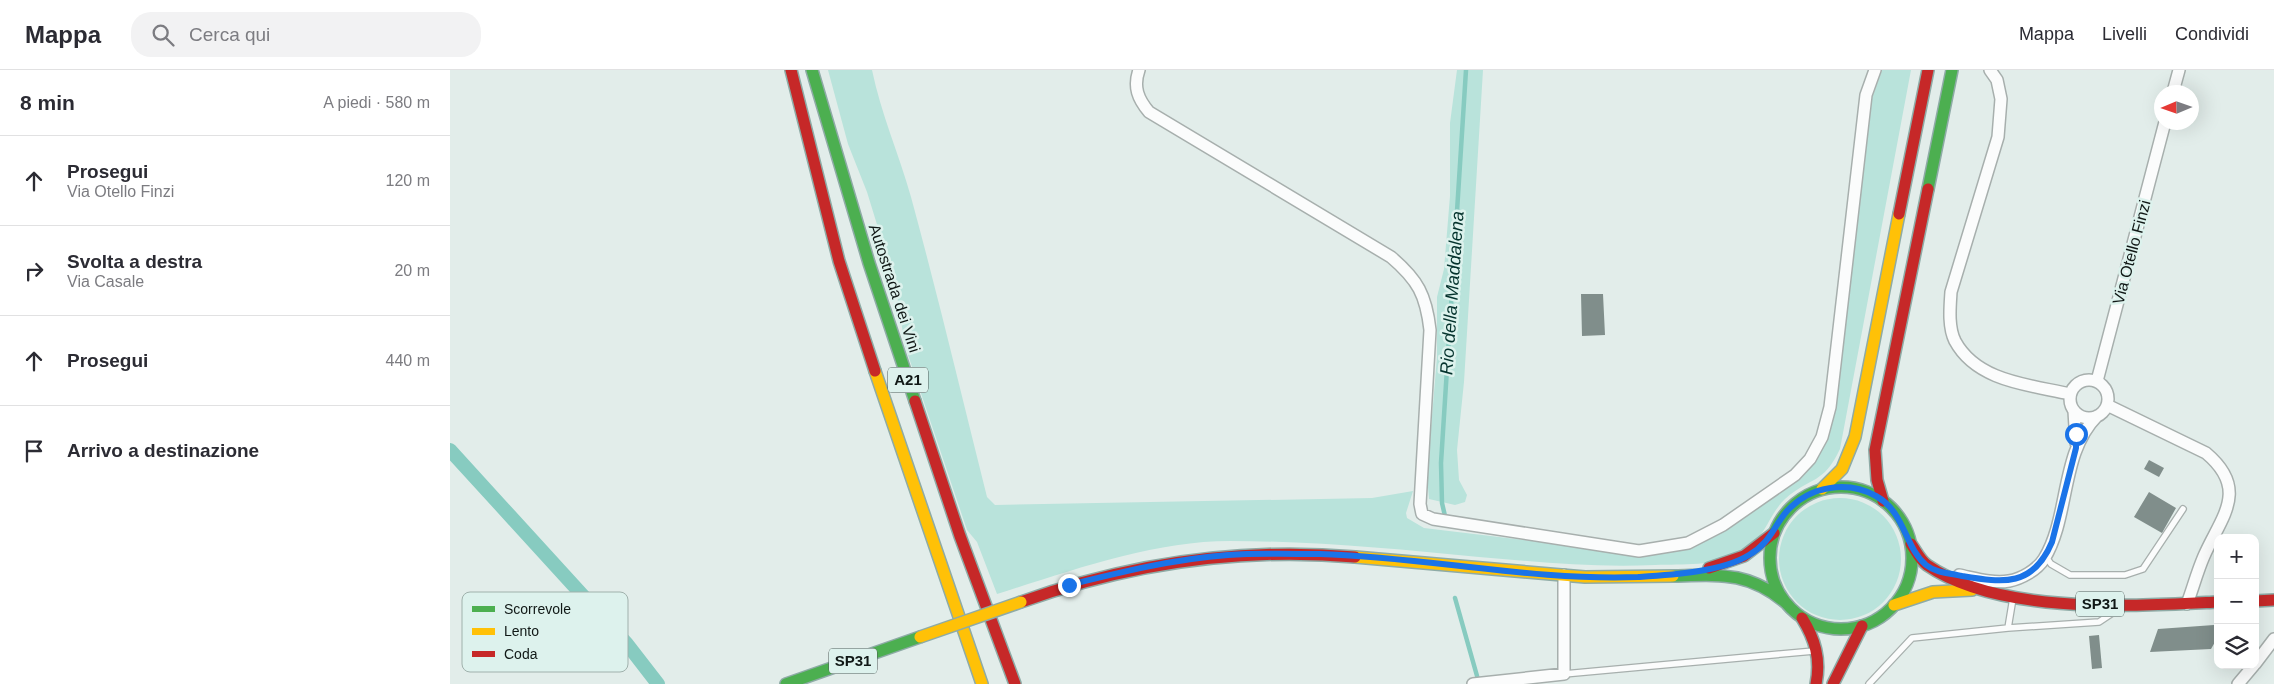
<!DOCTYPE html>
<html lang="it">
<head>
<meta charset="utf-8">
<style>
	body { margin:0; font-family:Arial,sans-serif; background:#f2f2f3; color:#2b2b33 }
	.controls { position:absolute; right:15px; bottom:15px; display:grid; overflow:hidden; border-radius:10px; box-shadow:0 5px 20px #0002 }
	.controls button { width:45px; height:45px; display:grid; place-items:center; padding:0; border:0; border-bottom:1px solid #e1e1e2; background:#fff; color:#2b2b33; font:25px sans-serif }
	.compass { position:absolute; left:1704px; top:15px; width:45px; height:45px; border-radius:50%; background:#fff; box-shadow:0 5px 20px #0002; rotate:268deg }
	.stop { position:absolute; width:15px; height:15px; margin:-11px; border:4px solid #1a73e8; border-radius:50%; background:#fff }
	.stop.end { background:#1a73e8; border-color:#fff; box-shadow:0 1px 5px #0008 }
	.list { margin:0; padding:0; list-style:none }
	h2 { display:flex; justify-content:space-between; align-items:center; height:65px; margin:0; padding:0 20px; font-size:21px }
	h2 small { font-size:16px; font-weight:400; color:#7c7c81 }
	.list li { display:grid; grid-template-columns:32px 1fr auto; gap:15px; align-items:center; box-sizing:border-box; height:90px; padding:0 20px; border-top:1px solid #e1e1e2 }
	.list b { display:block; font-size:19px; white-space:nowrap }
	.list p { margin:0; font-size:16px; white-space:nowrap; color:#7c7c81 }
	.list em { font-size:16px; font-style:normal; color:#7c7c81 }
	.icon { flex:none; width:28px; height:28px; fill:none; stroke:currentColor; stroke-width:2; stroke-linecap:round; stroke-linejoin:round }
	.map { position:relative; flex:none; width:1824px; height:614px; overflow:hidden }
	header { display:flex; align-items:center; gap:30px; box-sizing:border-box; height:70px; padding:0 25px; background:#fff; border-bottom:1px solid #e1e1e2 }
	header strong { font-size:24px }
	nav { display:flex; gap:28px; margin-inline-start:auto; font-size:18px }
	.search { width:350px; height:45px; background:#f2f2f3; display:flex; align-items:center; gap:12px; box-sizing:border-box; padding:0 18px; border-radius:20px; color:#7c7c81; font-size:19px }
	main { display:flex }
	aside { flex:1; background:#fff }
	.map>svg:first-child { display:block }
</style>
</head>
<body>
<header>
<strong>Mappa</strong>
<div class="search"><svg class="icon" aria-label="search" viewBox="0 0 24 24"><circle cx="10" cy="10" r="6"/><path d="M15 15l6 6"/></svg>Cerca qui</div>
<nav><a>Mappa</a><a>Livelli</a><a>Condividi</a></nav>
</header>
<main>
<aside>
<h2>8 min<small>A piedi · 580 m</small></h2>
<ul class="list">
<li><svg class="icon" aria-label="ahead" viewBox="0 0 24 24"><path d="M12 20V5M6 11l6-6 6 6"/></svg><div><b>Prosegui</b><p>Via Otello Finzi</p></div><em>120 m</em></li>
<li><svg class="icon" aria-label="right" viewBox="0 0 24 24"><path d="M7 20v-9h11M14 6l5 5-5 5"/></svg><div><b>Svolta a destra</b><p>Via Casale</p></div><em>20 m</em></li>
<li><svg class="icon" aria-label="ahead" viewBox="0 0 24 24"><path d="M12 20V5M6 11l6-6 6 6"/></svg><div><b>Prosegui</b></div><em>440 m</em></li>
<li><svg class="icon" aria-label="arrive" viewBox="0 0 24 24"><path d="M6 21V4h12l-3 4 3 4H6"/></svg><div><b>Arrivo a destinazione</b></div></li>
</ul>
</aside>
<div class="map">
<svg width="1824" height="614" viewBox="0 0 1824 614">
	<rect width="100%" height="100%" fill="#e2edea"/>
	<path fill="#b9e3db" d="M378,0H422C431,44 449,84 461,127C488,226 512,327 537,427L545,435L922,428L963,421L956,443L957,448L974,458L1181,483H1218L1237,478L1268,465L1347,409L1378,367L1383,349L1422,28L1432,0H1461L1390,379C1373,415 1361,406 1335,429C1318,445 1313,474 1290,484C1264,496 1233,494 1205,495C1146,498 1088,492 1029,487C946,479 863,471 780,471C703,471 620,501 547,524L527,472L517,460L455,276L445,213L417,122L398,74Z
		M1007,0H1033L1014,312L1007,380L1009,410L1017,425L1015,432L1005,435L979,429L977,406L987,287V227L994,199L1000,126V53Z
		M1329 489a61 61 0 1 1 122 0a61 61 0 1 1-122 0Z"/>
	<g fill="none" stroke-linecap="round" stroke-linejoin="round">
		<path stroke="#87cbc0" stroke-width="4.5" d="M995,446L992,433L991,393L1016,0
			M1005,528L1029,613"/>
		<path stroke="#87cbc0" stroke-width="14" d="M0,380L177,574L208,614"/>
	</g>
	<path fill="#808e8b" d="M1131,224H1153L1155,265L1132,266Z
		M1699,390L1714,398L1709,407L1694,399Z
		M1699,422L1726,438L1712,463L1684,447Z
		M1764,555L1765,572L1761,579L1700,582L1708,559Z
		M1649,565L1652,598L1642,599L1639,566Z"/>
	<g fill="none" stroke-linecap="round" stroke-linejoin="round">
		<g stroke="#a7afad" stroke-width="8">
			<path id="lane" d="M1596,487L1601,494L1620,505H1675L1693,499L1733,439
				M1558,558L1563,528
				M1114,604L1364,581
				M1419,614L1462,568L1558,558L1649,552L1667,540"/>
		</g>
		<g stroke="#a7afad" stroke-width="14">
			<path id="street" d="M689,0C683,17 688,29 699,42L941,187C968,210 976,225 980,260L970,434L972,444L983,449L1189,481L1238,473L1273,455L1345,405L1360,389L1372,367L1380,337L1416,25L1425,0
				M1540,0L1547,10L1551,29L1548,67L1501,222C1500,237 1498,257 1505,271C1527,312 1581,315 1620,324
				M1723,22L1729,0
				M1620 329a19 19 0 1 1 38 0a19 19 0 1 1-38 0Z
				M1647,311L1715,52
				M1657,335L1756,383C1800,420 1771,447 1754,486C1747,502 1743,518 1737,534
				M1624,341L1626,373
				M1509,505C1524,508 1543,514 1559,511C1571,509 1587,500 1594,489C1620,447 1610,383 1647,346
				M1805,594L1824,569
				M1023,614L1114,604V505
				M1788,614L1804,595"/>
		</g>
		<g stroke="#8eaba6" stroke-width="14">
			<path id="fast" d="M362,0L419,193L465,331
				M1478,119L1502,0
				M1320 488a71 71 0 1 1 142 0a71 71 0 1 1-142 0Z
				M1223,506C1269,505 1298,501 1336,533
				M336,614L470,567"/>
		</g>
		<g stroke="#8eaba6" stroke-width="14">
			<path id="slow" d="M425,301L532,614
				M1372,419L1392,399L1405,367L1449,144
				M905,487L1135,507L1223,506
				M1444,535L1483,522L1522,520"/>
		</g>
		<g stroke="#8eaba6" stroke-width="14">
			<path id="jam" d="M341,0L389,191L425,301
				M1449,144L1478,0
				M465,331L510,466L565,614
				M1433,431L1427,410L1425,380L1478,119
				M1461,474C1466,481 1470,490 1477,495C1549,545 1683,536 1768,532
				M1259,498L1294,486L1324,463
				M1805,531L1824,530
				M571,532C678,494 791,477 905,487
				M1352,548C1365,569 1371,589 1366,614
				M1383,614L1412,556"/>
		</g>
		<use href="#lane" stroke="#fbfcfc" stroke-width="5.5"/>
		<use href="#street" stroke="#fbfcfc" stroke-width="11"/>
		<use href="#fast" stroke="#4caf50" stroke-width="11"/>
		<use href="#slow" stroke="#ffc107" stroke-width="11"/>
		<use href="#jam" stroke="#c62828" stroke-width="11"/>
		<g stroke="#8eaba6" stroke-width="14" stroke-linecap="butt">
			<path id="slow-bridge" d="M470,567L571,532"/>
		</g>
		<use href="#slow-bridge" stroke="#ffc107" stroke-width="11"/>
	</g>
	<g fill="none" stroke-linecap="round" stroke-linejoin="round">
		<path stroke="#1a73e8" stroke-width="6" d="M619,515C671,502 724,489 778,485C808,483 840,484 870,484C976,487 1082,511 1188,507C1220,505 1272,502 1299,485C1321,472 1323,457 1337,441C1360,416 1397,410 1426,426C1455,442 1454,476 1476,495C1486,503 1500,503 1512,506C1554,513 1583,517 1602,472L1626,378V364"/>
	</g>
	<g text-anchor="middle" stroke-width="5" stroke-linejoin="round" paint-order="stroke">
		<g fill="#ddf2ed" stroke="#4e5956" stroke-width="1">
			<rect x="438" y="297.5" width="40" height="25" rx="4"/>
			<rect x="1626" y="521.5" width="48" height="25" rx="4"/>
			<rect x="379" y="578.5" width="48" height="25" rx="4"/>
		</g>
		<g font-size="15" font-weight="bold" fill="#101816">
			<text x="458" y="315">A21</text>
			<text x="1650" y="539">SP31</text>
			<text x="403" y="596">SP31</text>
		</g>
		<g font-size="16" fill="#101816" stroke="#ddf2ed">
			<text transform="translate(1681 182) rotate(-75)" y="6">Via Otello Finzi</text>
			<text transform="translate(445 218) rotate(72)" y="6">Autostrada dei Vini</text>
		</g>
		<g font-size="18" font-style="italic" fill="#04322c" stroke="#ddf2ed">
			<text transform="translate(1002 223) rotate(-86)" y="6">Rio della Maddalena</text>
		</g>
	</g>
	<rect x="12" y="522" width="166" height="80" rx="8" fill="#ddf2ed" stroke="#a0b1ac" stroke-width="1"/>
	<rect x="22" y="536" width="23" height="6" fill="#4caf50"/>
	<rect x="22" y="558" width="23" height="7" fill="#ffc107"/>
	<rect x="22" y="581" width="23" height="6" fill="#c62828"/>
	<g font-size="14" fill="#101816">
		<text x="54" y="544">Scorrevole</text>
		<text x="54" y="566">Lento</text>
		<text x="54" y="589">Coda</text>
	</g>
</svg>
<div class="controls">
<button>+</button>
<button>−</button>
<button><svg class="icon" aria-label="layers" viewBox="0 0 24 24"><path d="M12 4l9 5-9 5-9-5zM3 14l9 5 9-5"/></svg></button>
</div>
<svg class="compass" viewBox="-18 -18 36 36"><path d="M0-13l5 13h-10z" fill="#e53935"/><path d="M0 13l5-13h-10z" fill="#7c7c81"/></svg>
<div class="stop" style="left:1626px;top:364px"></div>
<div class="stop end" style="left:619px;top:515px"></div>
</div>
</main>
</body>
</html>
